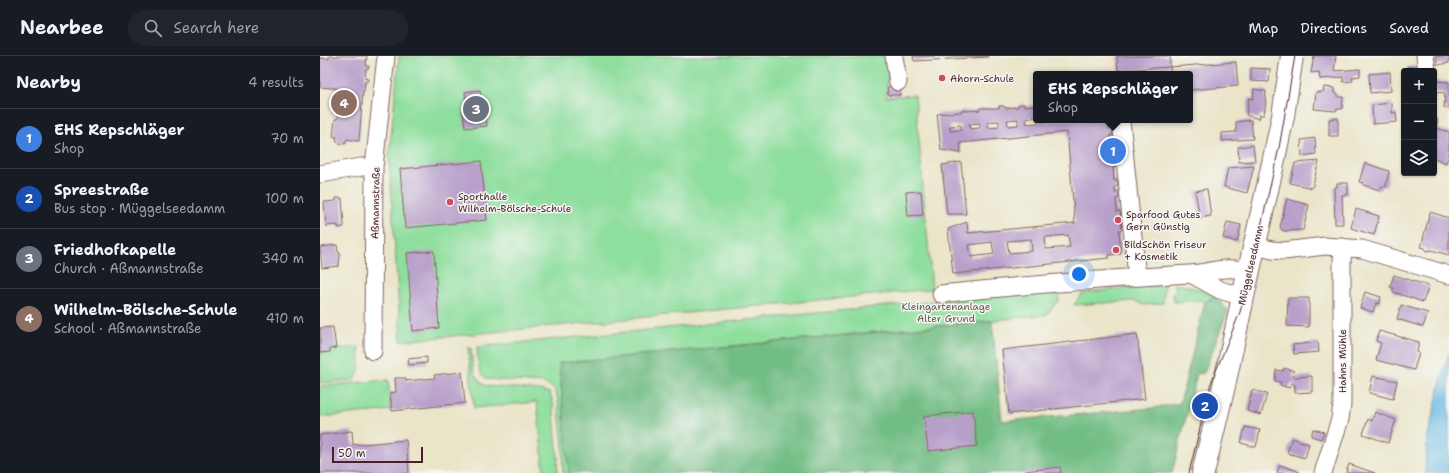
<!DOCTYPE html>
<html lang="en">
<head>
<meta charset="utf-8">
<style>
	body { margin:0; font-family:"Shantell Sans",sans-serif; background:#20242c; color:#f1f3f6 }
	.controls { position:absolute; right:12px; top:12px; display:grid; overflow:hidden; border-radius:4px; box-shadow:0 1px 3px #0004 }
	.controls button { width:36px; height:36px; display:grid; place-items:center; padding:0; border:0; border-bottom:1px solid #363941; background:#171b24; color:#f1f3f6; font:20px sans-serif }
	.scale { position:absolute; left:12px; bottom:10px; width:91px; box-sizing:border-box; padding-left:4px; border:2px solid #4a1f2b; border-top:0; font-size:11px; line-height:14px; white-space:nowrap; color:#4a1f2b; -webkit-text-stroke:3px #f6f6f2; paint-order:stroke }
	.you { position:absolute; left:759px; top:218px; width:14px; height:14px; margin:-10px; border:3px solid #fff; border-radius:50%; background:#1a73e8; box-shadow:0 0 0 6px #1a73e833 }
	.badge { display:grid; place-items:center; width:26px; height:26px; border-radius:50%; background:#8c9099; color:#fff; font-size:13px; font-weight:700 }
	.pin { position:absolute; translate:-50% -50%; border:2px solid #fff; box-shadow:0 1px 4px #0006 }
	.popup { position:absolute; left:713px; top:15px; width:160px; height:52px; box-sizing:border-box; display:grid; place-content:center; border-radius:4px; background:#171b24; filter:drop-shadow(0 1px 3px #0005); font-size:13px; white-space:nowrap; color:#9ea1a6 }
	.popup b { font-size:15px; color:#f1f3f6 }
	.popup::after { content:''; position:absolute; left:50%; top:100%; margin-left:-8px; border:8px solid transparent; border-top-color:#171b24 }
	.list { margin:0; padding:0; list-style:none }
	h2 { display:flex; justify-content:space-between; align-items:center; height:52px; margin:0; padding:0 16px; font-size:17px }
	h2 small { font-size:13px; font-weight:400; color:#9ea1a6 }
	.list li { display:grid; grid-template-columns:26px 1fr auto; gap:12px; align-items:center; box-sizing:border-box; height:60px; padding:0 16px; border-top:1px solid #363941 }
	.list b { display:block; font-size:15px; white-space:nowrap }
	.list p { margin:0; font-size:13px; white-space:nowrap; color:#9ea1a6 }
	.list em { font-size:13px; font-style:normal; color:#9ea1a6 }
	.icon { flex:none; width:22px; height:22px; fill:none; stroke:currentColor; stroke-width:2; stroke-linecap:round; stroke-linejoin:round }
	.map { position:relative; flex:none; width:1129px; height:417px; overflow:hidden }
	header { display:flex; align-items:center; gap:24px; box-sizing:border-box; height:56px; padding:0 20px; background:#171b24; border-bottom:1px solid #363941 }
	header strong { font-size:19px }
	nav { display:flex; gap:22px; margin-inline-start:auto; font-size:14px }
	.search { width:280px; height:36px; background:#20242c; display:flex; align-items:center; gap:10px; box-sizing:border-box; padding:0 14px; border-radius:22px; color:#9ea1a6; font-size:15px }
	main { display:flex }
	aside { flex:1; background:#171b24 }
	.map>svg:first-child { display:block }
</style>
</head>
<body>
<header>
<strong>Nearbee</strong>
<div class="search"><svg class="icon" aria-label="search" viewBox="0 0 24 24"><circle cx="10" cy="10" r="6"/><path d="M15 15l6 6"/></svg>Search here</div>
<nav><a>Map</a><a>Directions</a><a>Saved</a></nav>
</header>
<main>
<aside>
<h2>Nearby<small>4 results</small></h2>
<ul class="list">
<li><span class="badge" style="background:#3f7fe0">1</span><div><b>EHS Repschläger</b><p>Shop</p></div><em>70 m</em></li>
<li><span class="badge" style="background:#1a4fb4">2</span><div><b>Spreestraße</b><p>Bus stop · Müggelseedamm</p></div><em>100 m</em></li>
<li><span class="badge" style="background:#6b7280">3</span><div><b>Friedhofkapelle</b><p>Church · Aßmannstraße</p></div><em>340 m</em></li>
<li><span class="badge" style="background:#8d6e63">4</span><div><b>Wilhelm-Bölsche-Schule</b><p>School · Aßmannstraße</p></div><em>410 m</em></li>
</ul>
</aside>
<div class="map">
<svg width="1129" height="417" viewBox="0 0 1129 417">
	<rect width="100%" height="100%" fill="#f6f6f2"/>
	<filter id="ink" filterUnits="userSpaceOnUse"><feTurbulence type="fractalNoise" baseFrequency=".025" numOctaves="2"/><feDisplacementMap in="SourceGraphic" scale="8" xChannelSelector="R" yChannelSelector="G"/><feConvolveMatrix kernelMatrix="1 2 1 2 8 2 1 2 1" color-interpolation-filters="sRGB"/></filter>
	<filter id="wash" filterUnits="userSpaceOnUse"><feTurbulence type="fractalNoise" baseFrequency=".012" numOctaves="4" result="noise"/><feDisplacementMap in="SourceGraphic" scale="16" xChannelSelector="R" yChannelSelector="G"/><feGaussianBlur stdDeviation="0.9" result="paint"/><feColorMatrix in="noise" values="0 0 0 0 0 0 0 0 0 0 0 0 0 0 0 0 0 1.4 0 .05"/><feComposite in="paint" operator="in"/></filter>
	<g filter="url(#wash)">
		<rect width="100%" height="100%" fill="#eae5c9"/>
		<path fill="#8ede9d" stroke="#6c7e64" d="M79,0H570L566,41L595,39L612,233L81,285L69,101Z
			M854,228C868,229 880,234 894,240L885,246L881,244L854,246L853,236H856V231L853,230Z
			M845,229L843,247L824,249L814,245L754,249L761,239L767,236Z
			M737,233L739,244L726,259L239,307L249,417H243V390L238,343L234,333L224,327L167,323C157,316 158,303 157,291Z
			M39,291C39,302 43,317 33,324L0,327V297L10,293Z
			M148,292H151C153,306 151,323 167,330L220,334L230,337L233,347L238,402L237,417H224L217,346L154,352Z
			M68,324L71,354L0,361V330Z"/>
		<path fill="#72bd84" stroke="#5e6e58" d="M894,240L908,254L884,317L877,318L852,417H249L239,307L672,265L682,365L834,352L860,347L885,246Z"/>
		<path fill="#6abbe5" stroke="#5a6d88" d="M1129,297V417H1105L1107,383L1122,321Z"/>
		<g id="blocks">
			<path fill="#b79fca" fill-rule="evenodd" d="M9,0H47L46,10H49V12H46L45,22L48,23V25H45L44,35H43L39,85L27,83L26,86L24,88L19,87L16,84L17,81H13L15,63H18L19,54H21L24,33L0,31V2L9,3Z
				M593,0H668V1L594,5Z
				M797,0H850V11L916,6L918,30L870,34V18H851L850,11L798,14Z
				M994,0H1016L1014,15L1040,13V20L1032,21L1033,25L1023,26V21L1000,23L999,16L991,17Z
				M1116,0H1129V7L1117,9Z
				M1096,10L1097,15H1087V11Z
				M931,12L950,13L949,26L931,25Z
				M1070,16L1071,35L1050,37L1049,18Z
				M1115,25L1129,26V52H1124L1125,37L1116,36Z
				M579,30L580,39H568L567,31Z
				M1004,31L1014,32V37L1018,38V41H1023L1022,53H1017L1016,55L994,53L996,36H1003Z
				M934,33L946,35L945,45H946L944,59H940L939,63L926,59L929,42L933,43Z
				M160,34L162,53L165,52L167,70L145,72L143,54H147L145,36Z
				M1072,47V57L1076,56L1077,66L1053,68L1052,49Z
				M704,48V50L716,49V61L706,63L707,68L718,67V64H726V66L736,64H792V67H788L789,73L792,72L793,79H790L791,92H794L795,99H792V104H795L796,111H793L794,125L797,124L798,130L795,131V137L799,136V142L796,143L797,156L800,155L802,174H799L801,198L789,199V202L633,218L628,173L647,166L648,177L755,167L747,76L640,87L641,97L621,94L617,58L641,56V54H646V55L660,54V52H679V50H684L685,52L698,51V49ZM698,63V69L688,70L687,64ZM679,65V71L668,72V66ZM660,67V72L650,73L649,68ZM641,69V74L630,75V70ZM748,179L750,191L726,193L725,181ZM711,183L712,195L689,197L687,185ZM672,186L674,198L651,201L649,189Z
				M1018,62V80H1009V63Z
				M1114,62L1118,64L1116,72L1129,76V92L1127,98L1129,99L1126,107L1114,102Z
				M931,64L933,83L902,85V77L916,76V66Z
				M995,82L996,98L982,100L981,84Z
				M933,89L935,105L919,106L918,91Z
				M161,105L167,164L85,172L80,113Z
				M999,105L992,132L970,127L975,107Z
				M641,106L646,158H627L622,109Z
				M1045,107L1069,115L1066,131L1062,130L1060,134L1043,129V127L1039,126Z
				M934,110L927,137L904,131L908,112Z
				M1017,127H1028V139H1022L1023,168H1015L1014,131H1017Z
				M887,133L891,160L880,162L875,135Z
				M601,135L603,159L588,160L586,136Z
				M16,142H22L24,171L18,172V169L6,170L4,146L16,145Z
				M967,143L989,149L983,174L963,175L960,171Z
				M1036,153L1059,160L1054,179L1031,172Z
				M1110,156L1129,162V199L1111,194L1107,195L1105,192L1101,191Z
				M907,166L921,169L917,186L903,182Z
				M17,189L18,196L20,197L19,210L2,212L0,191Z
				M114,195L119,272L93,275L87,197Z
				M1074,219L1109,230L1103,246L1073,236V232L1070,231Z
				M1045,236L1061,241L1059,248L1056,247L1053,256L1040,252Z
				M968,242H989V271L967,270Z
				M1081,249L1108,257L1103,271L1077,263Z
				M13,271L16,292L10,293V296L0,297V272Z
				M1059,275L1099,286L1097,296L1099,297L1094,314L1056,304L1061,287L1056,285Z
				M817,278L825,343L689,358L682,294Z
				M998,286L999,296L974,298L973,289Z
				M107,301V307L89,309L88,303Z
				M964,312L974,315L973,320L975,321L992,320V336L975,337V329L971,327L969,332L960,329L961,326L955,325L956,314L963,315Z
				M142,316L145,347L72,355L70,337L76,336L75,322H86V325L115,322L114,319Z
				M1053,320L1077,325L1073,343L1049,337Z
				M932,334L947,338L941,359L927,355Z
				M653,355L657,390L608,395L604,360Z
				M1055,356L1076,364L1068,387L1043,378L1048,363L1052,365Z
				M925,371L940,374L936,391L921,387Z
				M993,373L1004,376L1001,383L991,380Z
				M32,375L33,389L86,384L89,417H0V379Z
				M972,382L989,388L985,402L967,397Z
				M1029,408L1055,417H1026Z
				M960,409L980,416V417H957Z
				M740,411L741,417H705V415Z"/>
		</g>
	</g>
	<g filter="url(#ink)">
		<use href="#blocks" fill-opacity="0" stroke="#826462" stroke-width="1"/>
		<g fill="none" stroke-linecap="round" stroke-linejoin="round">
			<g stroke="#826462" stroke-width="19">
				<path id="minor" d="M574,0L578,26
					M1105,0L1107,15
					M801,64L817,221
					M0,118L41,111H54
					M935,190L952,194L964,195L1005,190L1042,193L1129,219
					M871,218L900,234L923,241
					M621,238C704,229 786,223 869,218C890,217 908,208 929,216
					M53,295L54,111L66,0
					M1003,417L1020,363L1022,348V207L1023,191"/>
			</g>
			<g stroke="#826462" stroke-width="24">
				<path id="major" d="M883,417L904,330L923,241L952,112L963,60L972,0"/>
			</g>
			<use href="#minor" stroke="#fff" stroke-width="17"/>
			<use href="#major" stroke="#fff" stroke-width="22"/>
			<path stroke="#4a1f2b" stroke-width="1" d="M869,417L891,327L920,256L926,235L959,92L975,0"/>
		</g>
	</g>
	<g fill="#d1495b" stroke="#f6f6f2" stroke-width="1.5">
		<circle cx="622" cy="22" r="4"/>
		<circle cx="130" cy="146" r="4"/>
		<circle cx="798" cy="164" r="4"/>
		<circle cx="796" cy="194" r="4"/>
	</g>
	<g text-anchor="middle" stroke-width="3" stroke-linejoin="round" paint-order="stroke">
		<g font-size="10" fill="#4a1f2b" stroke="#f6f6f2" text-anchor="start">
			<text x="630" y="26">Ahorn-Schule</text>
			<text x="138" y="144">Sporthalle<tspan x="138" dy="12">Wilhelm-Bölsche-Schule</tspan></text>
			<text x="806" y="162">Sparfood Gutes<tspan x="806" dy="12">Gern Günstig</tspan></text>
			<text x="804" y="192">BildSchön Friseur<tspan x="804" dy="12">+ Kosmetik</tspan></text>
		</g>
		<g font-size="10" fill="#4a1f2b" stroke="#f6f6f2">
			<text transform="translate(55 147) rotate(-89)" y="4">Aßmannstraße</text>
			<text transform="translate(930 209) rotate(-77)" y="4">Müggelseedamm</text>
			<text transform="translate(1022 305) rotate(-90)" y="4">Hahns Mühle</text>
		</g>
		<g font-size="10" fill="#5e584d" stroke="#f6f6f2">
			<text x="626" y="254">Kleingartenanlage<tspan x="626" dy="12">Alter Grund</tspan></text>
		</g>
	</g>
</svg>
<div class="controls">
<button>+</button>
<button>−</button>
<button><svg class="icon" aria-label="layers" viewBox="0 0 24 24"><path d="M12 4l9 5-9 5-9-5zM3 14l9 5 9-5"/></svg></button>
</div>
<div class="scale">50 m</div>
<div class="you"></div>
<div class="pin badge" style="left:793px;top:95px;background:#3f7fe0">1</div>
<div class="popup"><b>EHS Repschläger</b>Shop</div>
<div class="pin badge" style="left:885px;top:350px;background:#1a4fb4">2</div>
<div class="pin badge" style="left:156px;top:53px;background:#6b7280">3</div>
<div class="pin badge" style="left:24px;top:47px;background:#8d6e63">4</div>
</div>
</main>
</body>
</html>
